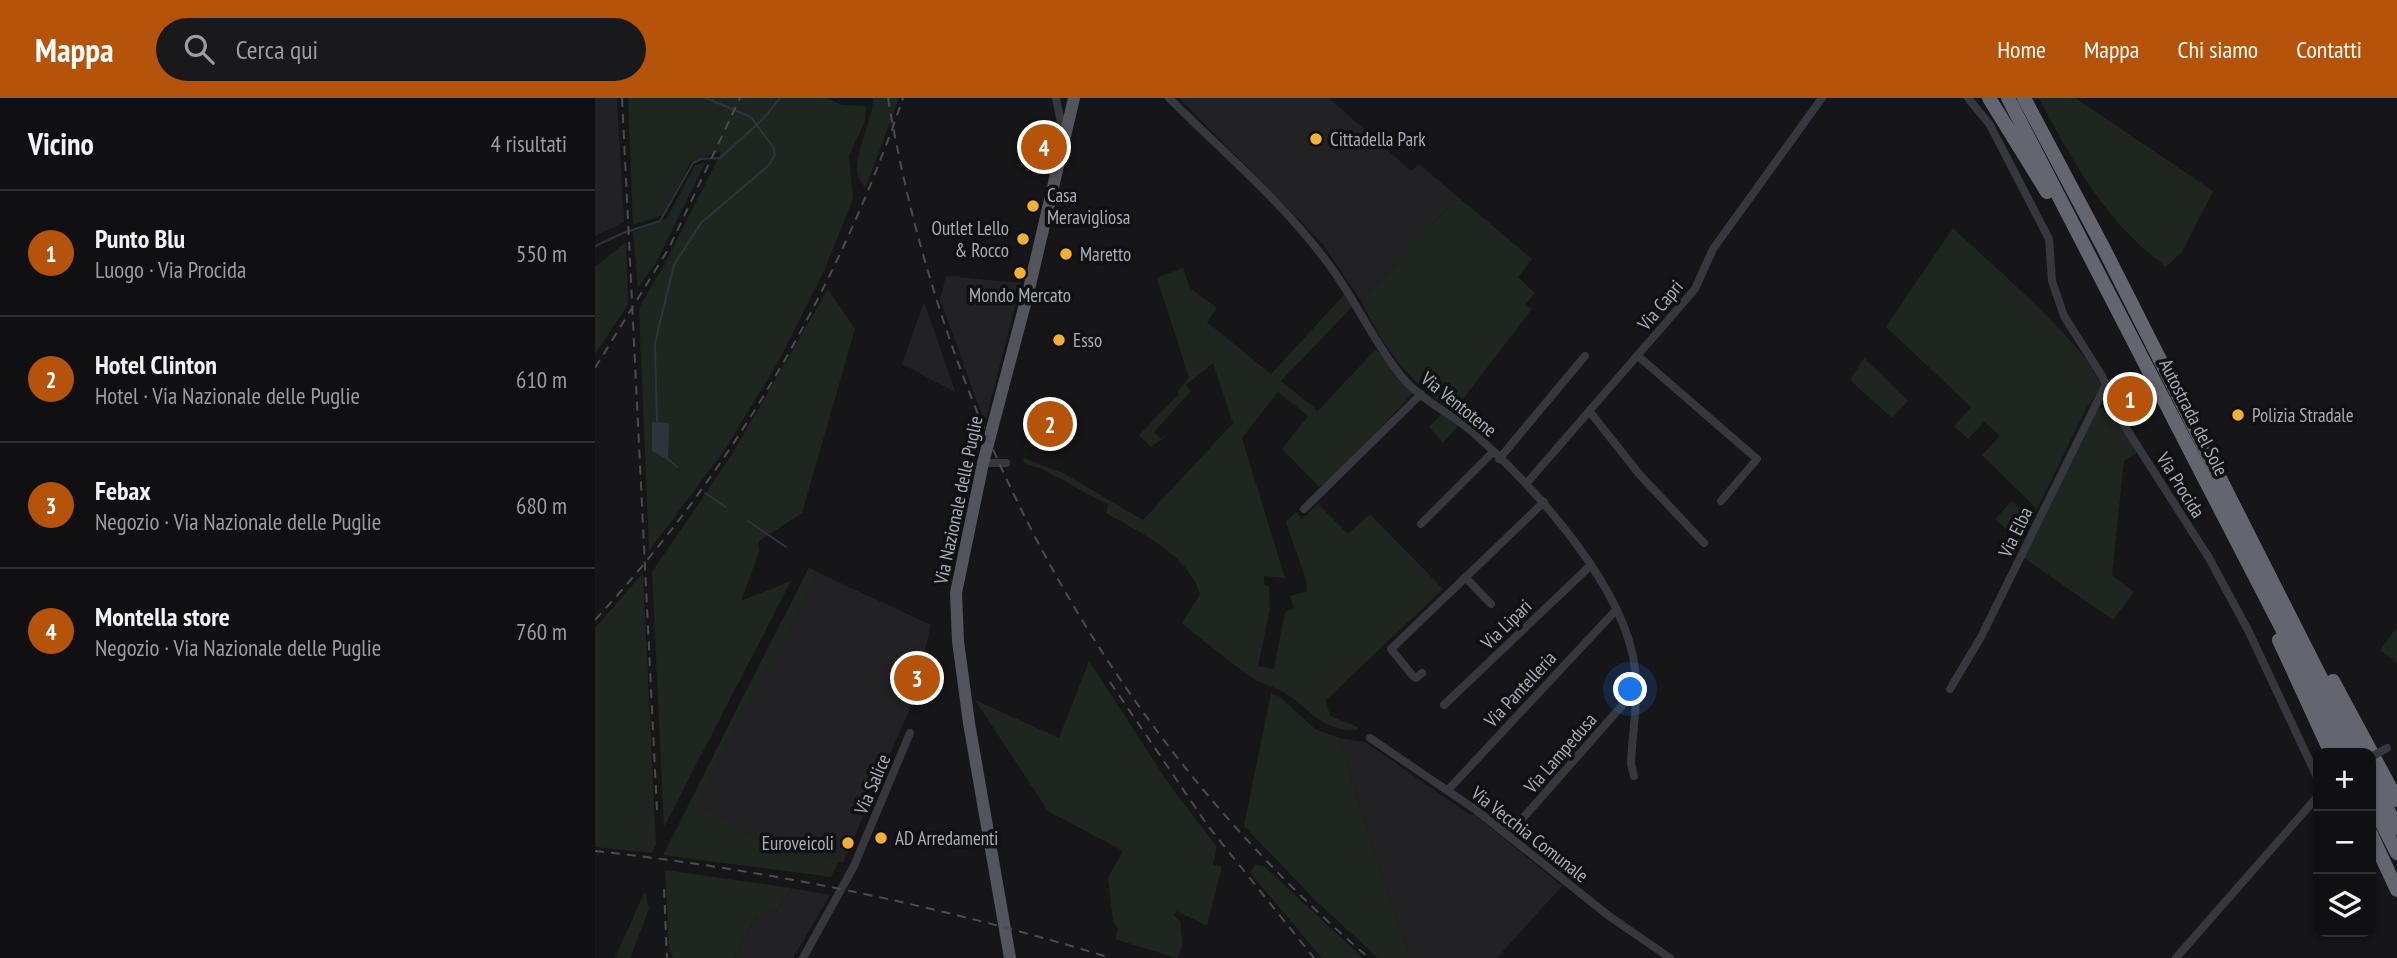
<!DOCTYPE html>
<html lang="it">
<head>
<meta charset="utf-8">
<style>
	body { margin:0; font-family:"PT Sans Narrow",sans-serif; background:#19191b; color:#f1f3f6 }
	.controls { position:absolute; right:21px; bottom:21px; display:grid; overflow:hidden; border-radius:14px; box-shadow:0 2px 5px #0004 }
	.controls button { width:63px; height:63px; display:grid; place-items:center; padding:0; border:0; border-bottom:2px solid #303032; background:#101012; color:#f1f3f6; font:35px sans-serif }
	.you { position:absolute; left:1036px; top:592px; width:24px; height:24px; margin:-18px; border:5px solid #fff; border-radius:50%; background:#1a73e8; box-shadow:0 0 0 10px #1a73e833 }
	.badge { display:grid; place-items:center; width:46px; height:46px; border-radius:50%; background:#b45309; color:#fff; font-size:23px; font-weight:700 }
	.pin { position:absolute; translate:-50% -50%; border:4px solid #fff; box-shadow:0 2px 7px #0006 }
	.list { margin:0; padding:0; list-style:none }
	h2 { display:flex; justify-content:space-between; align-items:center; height:91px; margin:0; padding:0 28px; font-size:30px }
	h2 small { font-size:23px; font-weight:400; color:#9c9d9f }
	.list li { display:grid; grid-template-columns:46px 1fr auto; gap:21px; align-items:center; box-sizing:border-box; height:126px; padding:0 28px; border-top:2px solid #303032 }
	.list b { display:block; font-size:26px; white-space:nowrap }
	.list p { margin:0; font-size:23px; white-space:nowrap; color:#9c9d9f }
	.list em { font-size:23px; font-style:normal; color:#9c9d9f }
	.icon { flex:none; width:38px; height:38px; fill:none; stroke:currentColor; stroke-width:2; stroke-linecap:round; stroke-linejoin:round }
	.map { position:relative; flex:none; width:1802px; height:860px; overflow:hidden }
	header { display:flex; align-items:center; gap:42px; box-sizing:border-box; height:98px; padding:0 35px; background:#b45309; color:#fff }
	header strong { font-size:33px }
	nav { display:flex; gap:38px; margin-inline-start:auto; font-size:24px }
	.search { width:490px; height:63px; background:#19191b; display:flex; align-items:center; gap:18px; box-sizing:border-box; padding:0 24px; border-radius:38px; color:#9c9d9f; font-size:26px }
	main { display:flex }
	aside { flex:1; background:#101012 }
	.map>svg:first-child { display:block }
</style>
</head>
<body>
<header>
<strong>Mappa</strong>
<div class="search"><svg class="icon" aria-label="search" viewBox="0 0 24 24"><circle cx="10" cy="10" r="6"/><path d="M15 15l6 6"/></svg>Cerca qui</div>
<nav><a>Home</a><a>Mappa</a><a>Chi siamo</a><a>Contatti</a></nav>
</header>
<main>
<aside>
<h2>Vicino<small>4 risultati</small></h2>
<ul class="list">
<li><span class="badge">1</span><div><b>Punto Blu</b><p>Luogo · Via Procida</p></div><em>550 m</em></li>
<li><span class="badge">2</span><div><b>Hotel Clinton</b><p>Hotel · Via Nazionale delle Puglie</p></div><em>610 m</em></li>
<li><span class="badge">3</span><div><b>Febax</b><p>Negozio · Via Nazionale delle Puglie</p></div><em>680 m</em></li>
<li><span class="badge">4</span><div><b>Montella store</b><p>Negozio · Via Nazionale delle Puglie</p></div><em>760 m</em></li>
</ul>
</aside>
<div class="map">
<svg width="1802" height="860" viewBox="0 0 1802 860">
	<rect width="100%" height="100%" fill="#161618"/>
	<path fill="#222225" d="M0,0H22L29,124L0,138Z
		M584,0H734L816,73L824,66L863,99L766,203L728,146Z
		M351,178L426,185L390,325L345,201Z
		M329,204L357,284L360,294L307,266Z
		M222,474L336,527L316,608L248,765L228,759L202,741L192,758L101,706Z
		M744,640L770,644L875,717L879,716L967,788L902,860H815L784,771Z
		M196,790L235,797L198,860H139L162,817L173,811L180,815Z"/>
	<path fill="#1e261f" d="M33,0H231L247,7L271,8L270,23L254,58L258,101L229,173L181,268L129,353L54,453L44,210L69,167L127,53L96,64L68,117L38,127Z
		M278,0H304L271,89C247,74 279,25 278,0Z
		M1444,0H1480L1618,93L1587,154L1571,169C1511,124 1478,65 1444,0Z
		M110,65L62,163L43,190L38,134L72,120L100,67Z
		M863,99L937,161L923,179L940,195L931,206L937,211L858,314C810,279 793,256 766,203Z
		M1358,130C1391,162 1499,253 1506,289L1491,311L1442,411L1387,357L1405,338L1389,324L1373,341L1359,328L1376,309L1291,229Z
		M31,144L33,207L0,256V169Z
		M588,170L595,190L622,210L612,224L676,276L749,197L757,209L686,283L723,313L781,251L818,295L740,378L724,389L687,351L713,318L683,294L647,340L690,480L669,478V487L674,488L675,511L663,568L679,571L690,514L699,510L695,498L712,493L711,482L691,424L701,414L707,421L723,406L753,436L775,416L848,491L731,602L735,618L763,629L762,632C731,635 716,613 693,597C683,590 670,587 659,581C634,564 610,544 587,525L605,496C593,456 545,435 511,415L513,407L447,371L429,365L428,360L468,375L548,422L638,325L618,265L591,287L596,293L559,334L566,341L580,332L556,349L544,337L584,296L582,294L594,280L562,180Z
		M233,191L260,231L207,415L163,444L164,454L146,503L196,483L69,729L57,474L136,358Z
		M1269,260L1313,303L1297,320L1255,282Z
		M1504,309L1518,314L1542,355L1529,363L1517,477L1539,494L1518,522L1429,460Z
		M847,316L863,328L848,345L834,329Z
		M1417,403L1436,422L1425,445L1400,421Z
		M214,469L222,474L102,706L192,758L202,741L228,759L244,763L236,779L68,757Z
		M48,475L61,747L57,755L0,749V530Z
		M1802,529V565L1785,552Z
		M494,563L576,689L622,749L618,767L627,768L612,828L582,813L579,817L586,824C584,839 593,846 581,860L520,841L523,831L518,823L513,780L528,753L453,713L380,602L464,640Z
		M676,595L685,599L720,631L744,640L784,771L815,860H783L721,803L649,728Z
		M660,767L669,768L768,860H727L655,775Z
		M70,772L196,790L180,815L173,811L168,821L162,817L139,860H79L74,852Z
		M50,793L54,811L35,860H20Z"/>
	<path fill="#2c353c" d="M57,324L74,325L73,362L57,353Z"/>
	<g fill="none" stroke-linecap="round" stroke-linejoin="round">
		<path stroke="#2c353c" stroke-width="2" d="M0,148L28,135L65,123L98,65L106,61L125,60L168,21L185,0
			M62,323L60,245L79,167L106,125L173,68L180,57L178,49L156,19L111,0
			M72,360L82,369
			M110,395L131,409
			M153,423L191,449"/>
		<path stroke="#37383d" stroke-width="8" d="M461,0L468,35
			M574,0C627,53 687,103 732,164C760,200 778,244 807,279C827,303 859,317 882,338C941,391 1031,490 1040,571C1044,601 1037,636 1036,666L1039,678
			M1373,0L1395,27L1454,141L1457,183L1469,218L1507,278L1529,327L1614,460L1654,534L1723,681
			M1043,258L1162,361L1126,403
			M995,314L1045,377L1109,445
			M904,361L990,258
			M388,365H411
			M931,386L1100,191L1118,151L1227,0
			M709,411L826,296
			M826,426L898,354
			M870,479L896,506
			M827,575L821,580L818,578L796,551L949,404
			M1355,591L1386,539L1510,288
			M849,607L996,467
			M775,640L881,712L1014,818L1075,860
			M853,692L1021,512
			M914,736L1039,594
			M208,860L259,768L315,635
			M1581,860L1723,698"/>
		<path stroke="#53555c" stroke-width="12" d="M415,860L374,625L363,543L361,495L388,365L434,191L479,0"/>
		<path stroke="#63666e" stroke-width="14" d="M1394,0L1452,94
			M1413,0L1751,655
			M1429,0L1508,149L1764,655
			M1684,542L1736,655
			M1738,583L1802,702
			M1776,678L1802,730
			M1776,704L1802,755
			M1776,736L1802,792"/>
		<path stroke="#4a4c52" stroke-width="2" stroke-dasharray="9 7" stroke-linecap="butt" d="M27,0L62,713
			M293,0C349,333 517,640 774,860
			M0,270L74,150L145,0
			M0,522C137,374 243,191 308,0
			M515,584L613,728L719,860
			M0,753C176,772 347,808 516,860
			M69,791L72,860"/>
		<path stroke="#37383d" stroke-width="8" d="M1776,659L1792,650"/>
	</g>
	<g fill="#f2b134" stroke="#111113" stroke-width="2.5">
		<circle cx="721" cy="41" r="7"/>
		<circle cx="438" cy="108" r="7"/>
		<circle cx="428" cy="141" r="7"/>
		<circle cx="471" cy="156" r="7"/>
		<circle cx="425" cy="175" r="7"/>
		<circle cx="464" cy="242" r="7"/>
		<circle cx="1643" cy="317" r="7"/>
		<circle cx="286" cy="740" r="7"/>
		<circle cx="253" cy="745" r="7"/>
	</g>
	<g text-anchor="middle" stroke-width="7" stroke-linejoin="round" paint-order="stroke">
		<g font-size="19" fill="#a8adb8" stroke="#111113" text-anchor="start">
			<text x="735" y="48">Cittadella Park</text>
			<text x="452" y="104">Casa<tspan x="452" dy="22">Meravigliosa</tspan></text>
			<text x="414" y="137" text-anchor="end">Outlet Lello<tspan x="414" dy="22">&amp; Rocco</tspan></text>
			<text x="485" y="163">Maretto</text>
			<text x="425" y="204" text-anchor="middle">Mondo Mercato</text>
			<text x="478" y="249">Esso</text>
			<text x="1657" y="324">Polizia Stradale</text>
			<text x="300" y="747">AD Arredamenti</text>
			<text x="239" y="752" text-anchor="end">Euroveicoli</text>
		</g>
		<g font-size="19" fill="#a8adb8" stroke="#111113">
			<text transform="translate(1065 207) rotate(-50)" y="7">Via Capri</text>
			<text transform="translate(864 306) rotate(39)" y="7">Via Ventotene</text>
			<text transform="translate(1599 319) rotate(63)" y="7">Autostrada del Sole</text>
			<text transform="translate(1586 387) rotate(58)" y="7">Via Procida</text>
			<text transform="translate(363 402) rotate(-78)" y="7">Via Nazionale delle Puglie</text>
			<text transform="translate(1420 434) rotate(-64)" y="7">Via Elba</text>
			<text transform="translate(911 526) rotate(-44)" y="7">Via Lipari</text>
			<text transform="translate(925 591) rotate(-47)" y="7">Via Pantelleria</text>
			<text transform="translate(965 655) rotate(-49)" y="7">Via Lampedusa</text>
			<text transform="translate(277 686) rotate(-67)" y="7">Via Salice</text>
			<text transform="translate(935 736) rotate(38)" y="7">Via Vecchia Comunale</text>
		</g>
	</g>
</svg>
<div class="controls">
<button>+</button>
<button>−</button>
<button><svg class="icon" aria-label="layers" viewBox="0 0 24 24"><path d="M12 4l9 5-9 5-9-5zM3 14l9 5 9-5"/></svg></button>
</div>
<div class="you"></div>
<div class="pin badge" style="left:1535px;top:301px">1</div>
<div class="pin badge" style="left:455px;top:326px">2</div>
<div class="pin badge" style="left:322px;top:580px">3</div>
<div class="pin badge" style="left:449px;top:49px">4</div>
</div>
</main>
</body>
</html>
